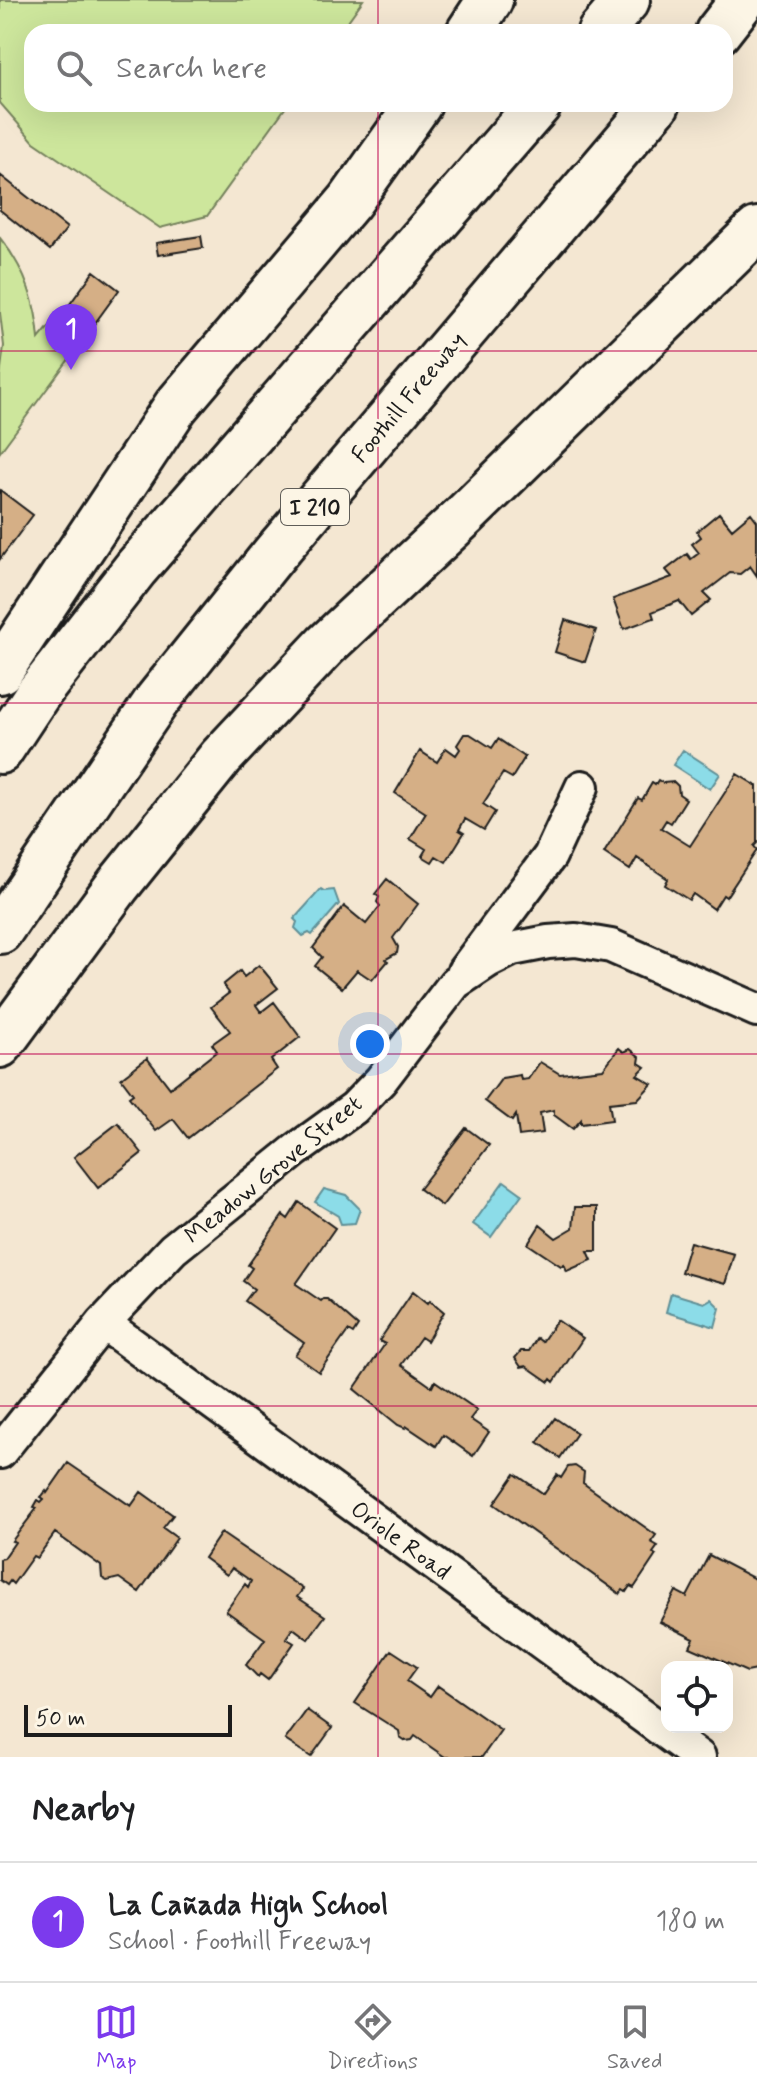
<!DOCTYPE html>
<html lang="en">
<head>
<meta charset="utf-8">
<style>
	body { margin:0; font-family:Mynerve,sans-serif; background:#f2f2f2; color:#202124 }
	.controls { position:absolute; right:24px; bottom:24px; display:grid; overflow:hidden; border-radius:16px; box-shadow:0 8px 32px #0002 }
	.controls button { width:72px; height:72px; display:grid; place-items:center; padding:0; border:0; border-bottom:2px solid #e0e0e0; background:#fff; color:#202124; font:40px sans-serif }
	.scale { position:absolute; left:24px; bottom:20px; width:208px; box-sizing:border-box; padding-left:8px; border:4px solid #1c1c1c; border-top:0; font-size:22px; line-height:28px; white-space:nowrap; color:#1c1c1c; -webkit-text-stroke:6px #fcf5e5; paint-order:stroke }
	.you { position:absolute; left:370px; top:1044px; width:28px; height:28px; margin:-20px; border:6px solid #fff; border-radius:50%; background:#1a73e8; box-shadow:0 0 0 12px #1a73e833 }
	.badge { display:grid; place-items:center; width:52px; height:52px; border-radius:50%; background:#7c3aed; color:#fff; font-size:26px; font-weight:700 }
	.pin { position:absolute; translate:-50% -66px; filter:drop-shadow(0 2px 4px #0008) }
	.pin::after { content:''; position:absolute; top:42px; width:28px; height:24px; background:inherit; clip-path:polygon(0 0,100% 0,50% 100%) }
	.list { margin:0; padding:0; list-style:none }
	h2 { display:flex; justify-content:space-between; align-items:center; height:104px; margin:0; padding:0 32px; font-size:34px }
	h2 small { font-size:26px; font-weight:400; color:#757577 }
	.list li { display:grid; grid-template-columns:52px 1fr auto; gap:24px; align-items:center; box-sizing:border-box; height:120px; padding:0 32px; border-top:2px solid #e0e0e0 }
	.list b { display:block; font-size:30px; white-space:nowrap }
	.list p { margin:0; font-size:26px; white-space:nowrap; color:#757577 }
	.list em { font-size:26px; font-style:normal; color:#757577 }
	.icon { flex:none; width:44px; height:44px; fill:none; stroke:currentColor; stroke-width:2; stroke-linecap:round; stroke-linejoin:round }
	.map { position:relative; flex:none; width:757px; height:1757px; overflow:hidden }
	.search { position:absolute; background:#fff; box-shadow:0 8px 32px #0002; left:24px; right:24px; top:24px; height:88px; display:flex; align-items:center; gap:20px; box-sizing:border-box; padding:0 28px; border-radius:24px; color:#757577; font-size:30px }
	.sheet { height:224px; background:#fff }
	nav { display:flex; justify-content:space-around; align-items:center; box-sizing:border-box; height:112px; border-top:2px solid #e0e0e0; background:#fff; font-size:22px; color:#757577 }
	nav a { display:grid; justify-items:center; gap:4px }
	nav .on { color:#7c3aed }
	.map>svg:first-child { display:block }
</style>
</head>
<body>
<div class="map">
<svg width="757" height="1757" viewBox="0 0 757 1757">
	<rect width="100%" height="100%" fill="#f4e7d2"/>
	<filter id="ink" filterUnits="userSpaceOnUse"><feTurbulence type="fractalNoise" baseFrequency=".0125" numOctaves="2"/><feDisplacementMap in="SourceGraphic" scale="16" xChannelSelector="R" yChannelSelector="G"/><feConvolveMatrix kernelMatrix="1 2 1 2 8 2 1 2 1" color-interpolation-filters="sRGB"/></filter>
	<g filter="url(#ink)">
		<path fill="#cde69c" stroke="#74815c" stroke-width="2" d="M0,0H363L340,32H32V104H288L207,216L160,228L34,142L0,103Z
			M0,238C24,267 36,301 39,339L53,322L81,343L0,452V376L4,346L0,313Z"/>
		<path fill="#8cdce8" stroke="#5f8f96" stroke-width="2" d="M683,750L720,774L710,789L673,765Z
			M321,889L324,891L334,890L339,904L312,935L309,933L303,936L295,928L297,922L294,919Z
			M504,1181L522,1194L491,1237L473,1224Z
			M324,1189L346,1195L360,1209L355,1223L341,1224L338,1216L315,1202Z
			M671,1293L704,1303L711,1299L720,1308L715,1327L666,1312Z"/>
		<path fill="#d5af86" stroke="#1c1c1c" stroke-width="2" d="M0,175L67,228L50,250L0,210Z
			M201,236L203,248L158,255L156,243Z
			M94,271L119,290L84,338L59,319Z
			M0,490L33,515L0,559Z
			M719,513L732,529L751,513L757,521V576L750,566L740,574L730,573L704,593L711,600L691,616L679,601L652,612L654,618L624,629L613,599L672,577L666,570L687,554L691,559L699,553L692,544L701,537L697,531Z
			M565,620L596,630L585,662L555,652Z
			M464,734H470L492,748L498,739L525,757L512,778L503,773L483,804L495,812L484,830L465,819L459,830L464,833L446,862L436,856L432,862L422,856L426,849L410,839L426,813L395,793L420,751L437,762L446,748L456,755L460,749L457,745Z
			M737,774L757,786V843L754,846L757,850L726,897L723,895L714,909L693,894L689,900L665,885L668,879L637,858L630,870L604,853L638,798L642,800L652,783L655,785L658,780L663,783L674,782L678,786L679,794L686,799L671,823L666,820L661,828L690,846Z
			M387,879L418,904L393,938L398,947L397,953L386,959L388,961L372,980L357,970L342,988L315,966L322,957L313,948L344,906L366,924L380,906L377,902L379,897L375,894Z
			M259,965L278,988L256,1005L261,1012L274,1002L300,1037L271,1060L277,1069L188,1138L173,1119L156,1131L129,1097L133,1094L121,1078L147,1058L170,1088L217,1051L212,1044L230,1031L211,1007L229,993L223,985L240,971L244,977Z
			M619,1048L624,1052L630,1049L640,1057L639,1063L645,1067L637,1075L652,1084L637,1100L609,1103L612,1120L581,1124V1120L573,1129L554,1115V1110L540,1113L543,1133L519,1136L516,1115L512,1121L485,1101L502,1078L520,1075L521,1080L528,1079L540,1062L560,1074L603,1069Z
			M118,1123L142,1153L98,1188L74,1157Z
			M466,1128L489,1145L442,1206L419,1189Z
			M299,1202L335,1228L296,1284L321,1301L323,1299H327L358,1326L353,1334L348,1331L319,1372L295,1355L304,1343L245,1301L254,1289L243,1281L252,1268L248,1265L283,1215L288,1219Z
			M575,1207H597V1251H588L592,1260L567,1271L564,1264L561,1266L528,1244L540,1225L556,1238L573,1228Z
			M690,1242L734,1254L725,1284L681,1272Z
			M413,1291L428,1303L430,1300L444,1312L427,1341L421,1337L401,1365L432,1387L435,1381L477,1410L470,1419L489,1432L473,1456L443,1435L436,1446L406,1426L405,1428L398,1425L354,1389L385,1344L379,1341Z
			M557,1320L583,1338L554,1382L551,1379L549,1382L526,1366L521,1367L515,1358L521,1351H529L537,1338L542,1342Z
			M555,1418L577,1433L560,1458L538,1442Z
			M68,1463L131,1506L141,1492L173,1515L163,1528L177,1538L139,1592L119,1578L107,1581L102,1578L101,1566L55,1533L37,1558L33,1556L13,1584L10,1581L7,1585L0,1580V1559L4,1558L15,1542L12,1541L37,1508L34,1507L38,1500L41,1502L44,1499L41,1497L46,1491L47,1493Z
			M575,1466L584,1472L583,1483L656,1535L651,1542L658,1546L653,1553L656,1555L634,1588L630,1586L626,1592L623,1590L620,1594L494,1504L515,1474L544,1494L557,1475L561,1478L568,1467Z
			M221,1533L303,1589L297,1597L325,1616L308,1639L293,1628L286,1638L294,1643L268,1680L260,1674L258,1677L246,1665L265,1639L226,1611L245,1584L248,1587L251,1581L232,1568L227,1575L204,1558Z
			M709,1555L757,1580V1670L747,1672L690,1647L694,1639L660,1622L676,1591L687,1597Z
			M391,1650L417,1667L407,1681L430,1697L438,1686L501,1730L482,1757H445L415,1736L412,1740L406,1741L400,1737L399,1731L355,1703Z
			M307,1710L332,1728L311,1757L285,1740Z"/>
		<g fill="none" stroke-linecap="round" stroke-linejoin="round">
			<g stroke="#1c1c1c" stroke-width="38">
				<path id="street" d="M464,971L550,856L582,787
					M103,1323L699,1757
					M0,1452L103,1323L173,1249L296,1150L354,1108L381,1080L455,983L488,961L512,949L548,942L576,940L611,946L757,1010"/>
			</g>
			<g stroke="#1c1c1c" stroke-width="50">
				<path id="highway" d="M469,32L490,0
					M600,32L627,0
					M718,32L743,0
					M0,671L176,406L350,201L419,104
					M0,751L37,695L136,568L539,104
					M0,931L158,699L275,553L657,104
					M0,1045L118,885L221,757L326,645L465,515L757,230"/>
			</g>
			<use href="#street" stroke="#fcf5e5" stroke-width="32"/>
			<use href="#highway" stroke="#fcf5e5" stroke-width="44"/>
		</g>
	</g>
	<path fill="none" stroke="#c2185b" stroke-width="2" stroke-opacity="0.55" d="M378,0V32M378,104V1757M0,351H757M0,703H757M0,1054H757M0,1406H757"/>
	<g text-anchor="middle" stroke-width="6" stroke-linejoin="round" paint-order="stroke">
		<rect fill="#fcf5e5" stroke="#5f5d58" stroke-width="2" x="281" y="489" width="68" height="36" rx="6"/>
		<g font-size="22" font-weight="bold" fill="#1c1c1c">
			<text x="315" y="515">I 210</text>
		</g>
		<g font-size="24" fill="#1c1c1c" stroke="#fcf5e5">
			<text transform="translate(408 397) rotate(-50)" y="8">Foothill Freeway</text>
			<text transform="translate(273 1169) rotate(-39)" y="8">Meadow Grove Street</text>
			<text transform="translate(401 1540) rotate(36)" y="8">Oriole Road</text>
		</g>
	</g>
</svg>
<div class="controls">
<button><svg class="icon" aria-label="locate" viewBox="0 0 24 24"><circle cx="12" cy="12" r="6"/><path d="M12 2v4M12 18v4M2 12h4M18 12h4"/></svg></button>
</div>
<div class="scale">50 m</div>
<div class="you"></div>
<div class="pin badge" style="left:71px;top:370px">1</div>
<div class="search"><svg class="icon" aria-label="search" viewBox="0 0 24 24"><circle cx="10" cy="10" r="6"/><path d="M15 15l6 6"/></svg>Search here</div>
</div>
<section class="sheet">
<h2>Nearby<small></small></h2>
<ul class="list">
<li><span class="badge">1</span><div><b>La Cañada High School</b><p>School · Foothill Freeway</p></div><em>180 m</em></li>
</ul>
</section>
<nav>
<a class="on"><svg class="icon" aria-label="map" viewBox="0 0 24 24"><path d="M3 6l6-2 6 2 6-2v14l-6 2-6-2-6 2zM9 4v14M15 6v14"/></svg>Map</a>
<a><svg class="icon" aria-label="directions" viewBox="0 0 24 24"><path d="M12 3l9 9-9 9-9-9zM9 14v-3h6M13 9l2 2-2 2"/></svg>Directions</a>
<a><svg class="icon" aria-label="saved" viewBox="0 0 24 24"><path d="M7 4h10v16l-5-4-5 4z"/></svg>Saved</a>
</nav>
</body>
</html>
